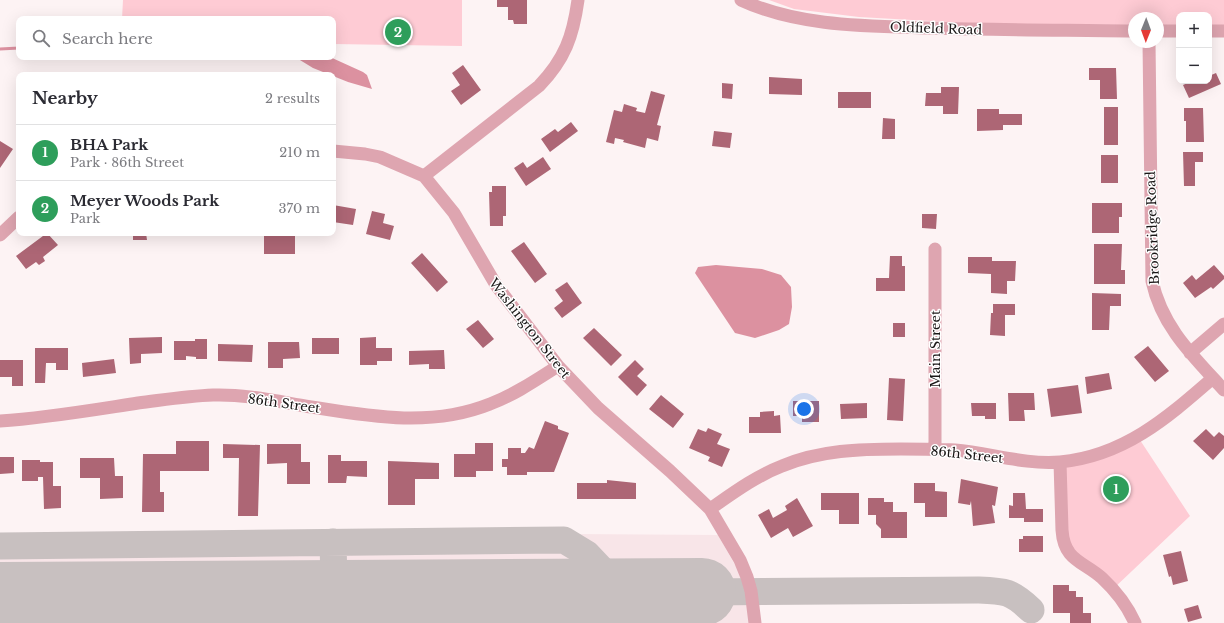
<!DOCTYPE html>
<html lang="en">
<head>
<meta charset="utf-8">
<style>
	body { margin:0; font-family:"Libre Baskerville",serif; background:#f2f2f3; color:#2b2b33 }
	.controls { position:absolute; right:12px; top:12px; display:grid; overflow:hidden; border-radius:8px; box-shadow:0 4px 16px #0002 }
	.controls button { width:36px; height:36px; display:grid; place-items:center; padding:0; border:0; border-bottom:1px solid #e1e1e2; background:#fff; color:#2b2b33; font:20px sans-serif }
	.compass { position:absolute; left:1128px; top:12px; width:36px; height:36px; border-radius:50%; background:#fff; box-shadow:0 4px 16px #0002; rotate:181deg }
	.you { position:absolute; left:804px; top:409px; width:14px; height:14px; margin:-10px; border:3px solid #fff; border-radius:50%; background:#1a73e8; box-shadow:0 0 0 6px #1a73e833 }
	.badge { display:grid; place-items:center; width:26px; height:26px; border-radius:50%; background:#276f69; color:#fff; font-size:13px; font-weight:700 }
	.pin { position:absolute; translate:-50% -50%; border:2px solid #fff; box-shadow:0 1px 4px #0006 }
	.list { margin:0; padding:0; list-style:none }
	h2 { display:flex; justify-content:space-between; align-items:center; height:52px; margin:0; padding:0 16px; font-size:17px }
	h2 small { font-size:13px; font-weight:400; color:#7c7c81 }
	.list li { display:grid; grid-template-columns:26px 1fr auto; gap:12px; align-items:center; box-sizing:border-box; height:56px; padding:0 16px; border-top:1px solid #e1e1e2 }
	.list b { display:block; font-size:15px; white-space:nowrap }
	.list p { margin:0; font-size:13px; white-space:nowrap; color:#7c7c81 }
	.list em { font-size:13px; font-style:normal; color:#7c7c81 }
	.icon { flex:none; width:22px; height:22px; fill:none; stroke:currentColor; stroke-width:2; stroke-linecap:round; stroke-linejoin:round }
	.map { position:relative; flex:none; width:1224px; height:623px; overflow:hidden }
	.search { position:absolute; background:#fff; box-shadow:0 4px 16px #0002; left:16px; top:16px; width:320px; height:44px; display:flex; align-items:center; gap:10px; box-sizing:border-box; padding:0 14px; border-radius:8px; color:#7c7c81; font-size:15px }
	.panel { position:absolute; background:#fff; box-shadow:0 4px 16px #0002; left:16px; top:72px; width:320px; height:164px; border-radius:8px }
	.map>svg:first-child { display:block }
</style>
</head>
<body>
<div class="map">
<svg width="1224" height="623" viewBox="0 0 1224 623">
	<rect width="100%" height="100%" fill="#fdf3f4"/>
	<path fill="#f8e5e8" d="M574,534L718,535L743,579L750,623H0V537Z"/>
	<path fill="#fecbd4" d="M123,0H462V46L333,44V19H122Z
		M769,0H1224V25H1209V15H1179V25H1158V18H1134V25L983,24L859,17L794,9Z
		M1138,437L1190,516L1113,589L1066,549L1060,462Z"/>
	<path fill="#dc91a0" d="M295,57H330L363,72L367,75L372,89L348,82L313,68Z
		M716,265L762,269L781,275L791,287L792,307L789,324L779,330L755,338L735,333L695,273L698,267Z"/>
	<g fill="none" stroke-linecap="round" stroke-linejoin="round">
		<path stroke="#dc91a0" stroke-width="3" d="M0,49L19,48"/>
		<path stroke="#c8c0c0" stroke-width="27" d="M333,542L335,623
			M0,546L564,540L587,554L623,592
			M150,595L151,623
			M700,623L702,592L978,590C1005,591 1011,591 1031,610"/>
		<path stroke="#c8c0c0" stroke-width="68" d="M0,596L702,592"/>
	</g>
	<path fill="#ad6675" d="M497,0H527V24H514L513,20H508V7H497Z
		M463,65L481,90L461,105L451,91L460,85L452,73Z
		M1089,68H1116L1117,99H1100V80H1089Z
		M1216,73L1221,84L1189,98L1183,85L1192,81H1209V76Z
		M769,77L802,79V95L769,94Z
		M722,83L733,84L732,99L722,98Z
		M941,87H959L958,114H943V106H925L926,93H941Z
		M651,91L665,95L657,125L661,126L658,141L647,138L645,148L623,142L624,140L615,138L614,144L606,142L614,110L622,112L624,104L637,108L636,111L645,113Z
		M838,92H871V108H838Z
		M1104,107H1118V145H1104Z
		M1184,108H1203L1204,142H1186V121H1184Z
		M977,109H999V114H1022V125H1003V130L977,131Z
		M883,118L895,119V139H882Z
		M571,122L578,131L550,152L541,139L555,129L558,132Z
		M714,131L732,133L730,148L712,146Z
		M0,141L13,149L0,168Z
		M1183,152H1203V162H1195V186H1184Z
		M1101,155H1118V183H1101Z
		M543,157L551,169L526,186L514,168L523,162L527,168Z
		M492,186H506V216H503V226H490L489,192H492Z
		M1092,203H1122V217H1119V233H1092Z
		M333,205L356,209L353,225L333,222Z
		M372,211L385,214L383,223L394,226L390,240L366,234Z
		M922,214H937L936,229L922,228Z
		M47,233L58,245L43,257L45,261L39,265L36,262L26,269L16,256Z
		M133,233H146L147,240H133Z
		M264,233H277L276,236H281V233H295V254H264Z
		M524,242L547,274L535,283L511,251Z
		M1094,244H1122L1121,270H1125V284H1094Z
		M422,253L448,282L437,292L411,263Z
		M890,256H902V266H905V291H876V278H889Z
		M968,257H992V261H1016L1015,281H1007V294L991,293V274L968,273Z
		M1214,265L1224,276V279L1213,289L1211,287L1195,298L1183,283L1192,275L1196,280Z
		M567,282L582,303L562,318L554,308L563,301L555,290Z
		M1092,293L1121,294V306H1110L1109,330H1092Z
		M993,304H1015V315H1005V336L990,335L991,313H993Z
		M478,320L494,339L483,348L466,329Z
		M893,323H905V337H893Z
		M594,328L622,355L611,366L583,338Z
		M162,337V353L141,354V363L130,364L129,338Z
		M376,337V348H392V361H377V365H360V338Z
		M312,338H339V354H312Z
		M195,339H207V359H196V357L186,356V360H174V341H195Z
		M268,342H299L300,358L283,359V368H268Z
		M218,344L253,345L252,362L218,361Z
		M1148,346L1169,371L1155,382L1134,357Z
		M35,348H68V370H56V363H46L45,383H35Z
		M444,350L445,369H429V364L409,365V351Z
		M114,359L116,373L83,377L82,363Z
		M0,360H23V386H12V377H0Z
		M635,360L644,369L637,376L647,385L637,396L618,377Z
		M1109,373L1112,389L1087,394L1085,377Z
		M889,378L905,379L903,421L887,420Z
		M1078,385L1082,413L1051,417L1047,389Z
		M1008,393H1034L1035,410H1024L1025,421H1009Z
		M661,395L684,414L673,428L649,409Z
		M793,401H819V422H802V416H793Z
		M867,403V418L841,419L840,404Z
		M971,403H996V419H985V416H972Z
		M774,411V416L780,415L781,433H749V417H760V412Z
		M545,421L558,426V429L569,433L554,472H527V475H507V467H502V459H508V448H521V453H525L529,447L534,449Z
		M708,428L722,434L717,444L730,449L722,467L708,461L710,457L689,448L698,429L706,432Z
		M1206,429L1214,437L1219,432L1224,436V448L1213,460L1193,441Z
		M176,441H209V471H160V492H164V512H142L143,454H176Z
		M475,443H493V471H476V477H454V454H475Z
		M223,444L260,445L258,516H238L239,458H223Z
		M267,444H301V462H310V484H287V463L267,464Z
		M328,455H341V461H367V477L347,476L346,483H328Z
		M0,457H14V473L0,474Z
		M80,458H114L115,476H123V498L100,499V478H80Z
		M22,460H40V462H53V486H61V508L44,509L43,477H38V481H22Z
		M388,461L439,463V479H415V505H388Z
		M961,479L998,487L995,506L992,505L995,523L973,526L971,501L970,505L958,503Z
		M607,480L636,483V499H577V483H607Z
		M914,483H935V491L947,492V517H925V503H914Z
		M821,493H859V524H839V510H821Z
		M1013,493H1025L1026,509H1043V522H1024V518H1009V505L1013,506Z
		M797,498L813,526L793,537L788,528L771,538L758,515L769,509L773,518L787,510L785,506Z
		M868,498H884V502H893V512H907V538H881V529L876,524V515H868Z
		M1023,536H1043V552H1019V539H1023Z
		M1181,551L1188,581L1173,585L1171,576L1169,577L1163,555Z
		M1053,585H1069V591H1076V597H1083V613H1091V623H1070V613H1053Z
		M1198,605L1202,618L1188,622L1184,609Z"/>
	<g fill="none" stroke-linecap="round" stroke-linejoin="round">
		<path stroke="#dea5b0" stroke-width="13" d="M741,0C799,27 868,26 931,28C999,30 1066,30 1134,31
			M1158,31H1179
			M1209,31H1224
			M1149,42L1152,281C1162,327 1193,356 1224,390
			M333,151L365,154L380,157L424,176L454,213L496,285L558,366L598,408L670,471L710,509L740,560L747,577L751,591L755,623
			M424,176L539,86C565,59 573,36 578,0
			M0,235L19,217
			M935,249V449
			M1190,353L1224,324
			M0,421C46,418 92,410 138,403C163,400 187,396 213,395C242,394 271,400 299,405C363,415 428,429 490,404C514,395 536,380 558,366
			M1060,462L1062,530C1064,561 1083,561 1102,578C1116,591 1127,605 1135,623
			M710,509C733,493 756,476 782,466C820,450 860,449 901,449C919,449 937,449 955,450C990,453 1025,465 1060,462C1124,456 1167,418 1213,378"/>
	</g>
	<g text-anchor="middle" stroke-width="3" stroke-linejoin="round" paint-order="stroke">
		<g font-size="13" fill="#1a1717" stroke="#fff">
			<text transform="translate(936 28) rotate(2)" y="5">Oldfield Road</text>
			<text transform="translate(1152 228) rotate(-92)" y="5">Brookridge Road</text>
			<text transform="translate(530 328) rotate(52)" y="5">Washington Street</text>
			<text transform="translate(935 349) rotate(-90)" y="5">Main Street</text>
			<text transform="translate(284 403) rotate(8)" y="5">86th Street</text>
			<text transform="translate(967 454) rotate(6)" y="5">86th Street</text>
		</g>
	</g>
</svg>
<div class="controls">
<button>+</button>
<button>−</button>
</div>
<svg class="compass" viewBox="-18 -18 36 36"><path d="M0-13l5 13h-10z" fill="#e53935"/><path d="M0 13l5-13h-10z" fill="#7c7c81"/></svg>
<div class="you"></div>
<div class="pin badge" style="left:1116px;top:489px;background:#2e9e5b">1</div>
<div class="pin badge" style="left:398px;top:32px;background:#2e9e5b">2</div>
<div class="search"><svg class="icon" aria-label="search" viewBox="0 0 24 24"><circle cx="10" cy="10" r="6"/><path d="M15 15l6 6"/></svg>Search here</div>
<section class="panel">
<h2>Nearby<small>2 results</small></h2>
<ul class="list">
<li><span class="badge" style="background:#2e9e5b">1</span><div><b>BHA Park</b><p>Park · 86th Street</p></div><em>210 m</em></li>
<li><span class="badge" style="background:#2e9e5b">2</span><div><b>Meyer Woods Park</b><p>Park</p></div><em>370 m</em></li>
</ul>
</section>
</div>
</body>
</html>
